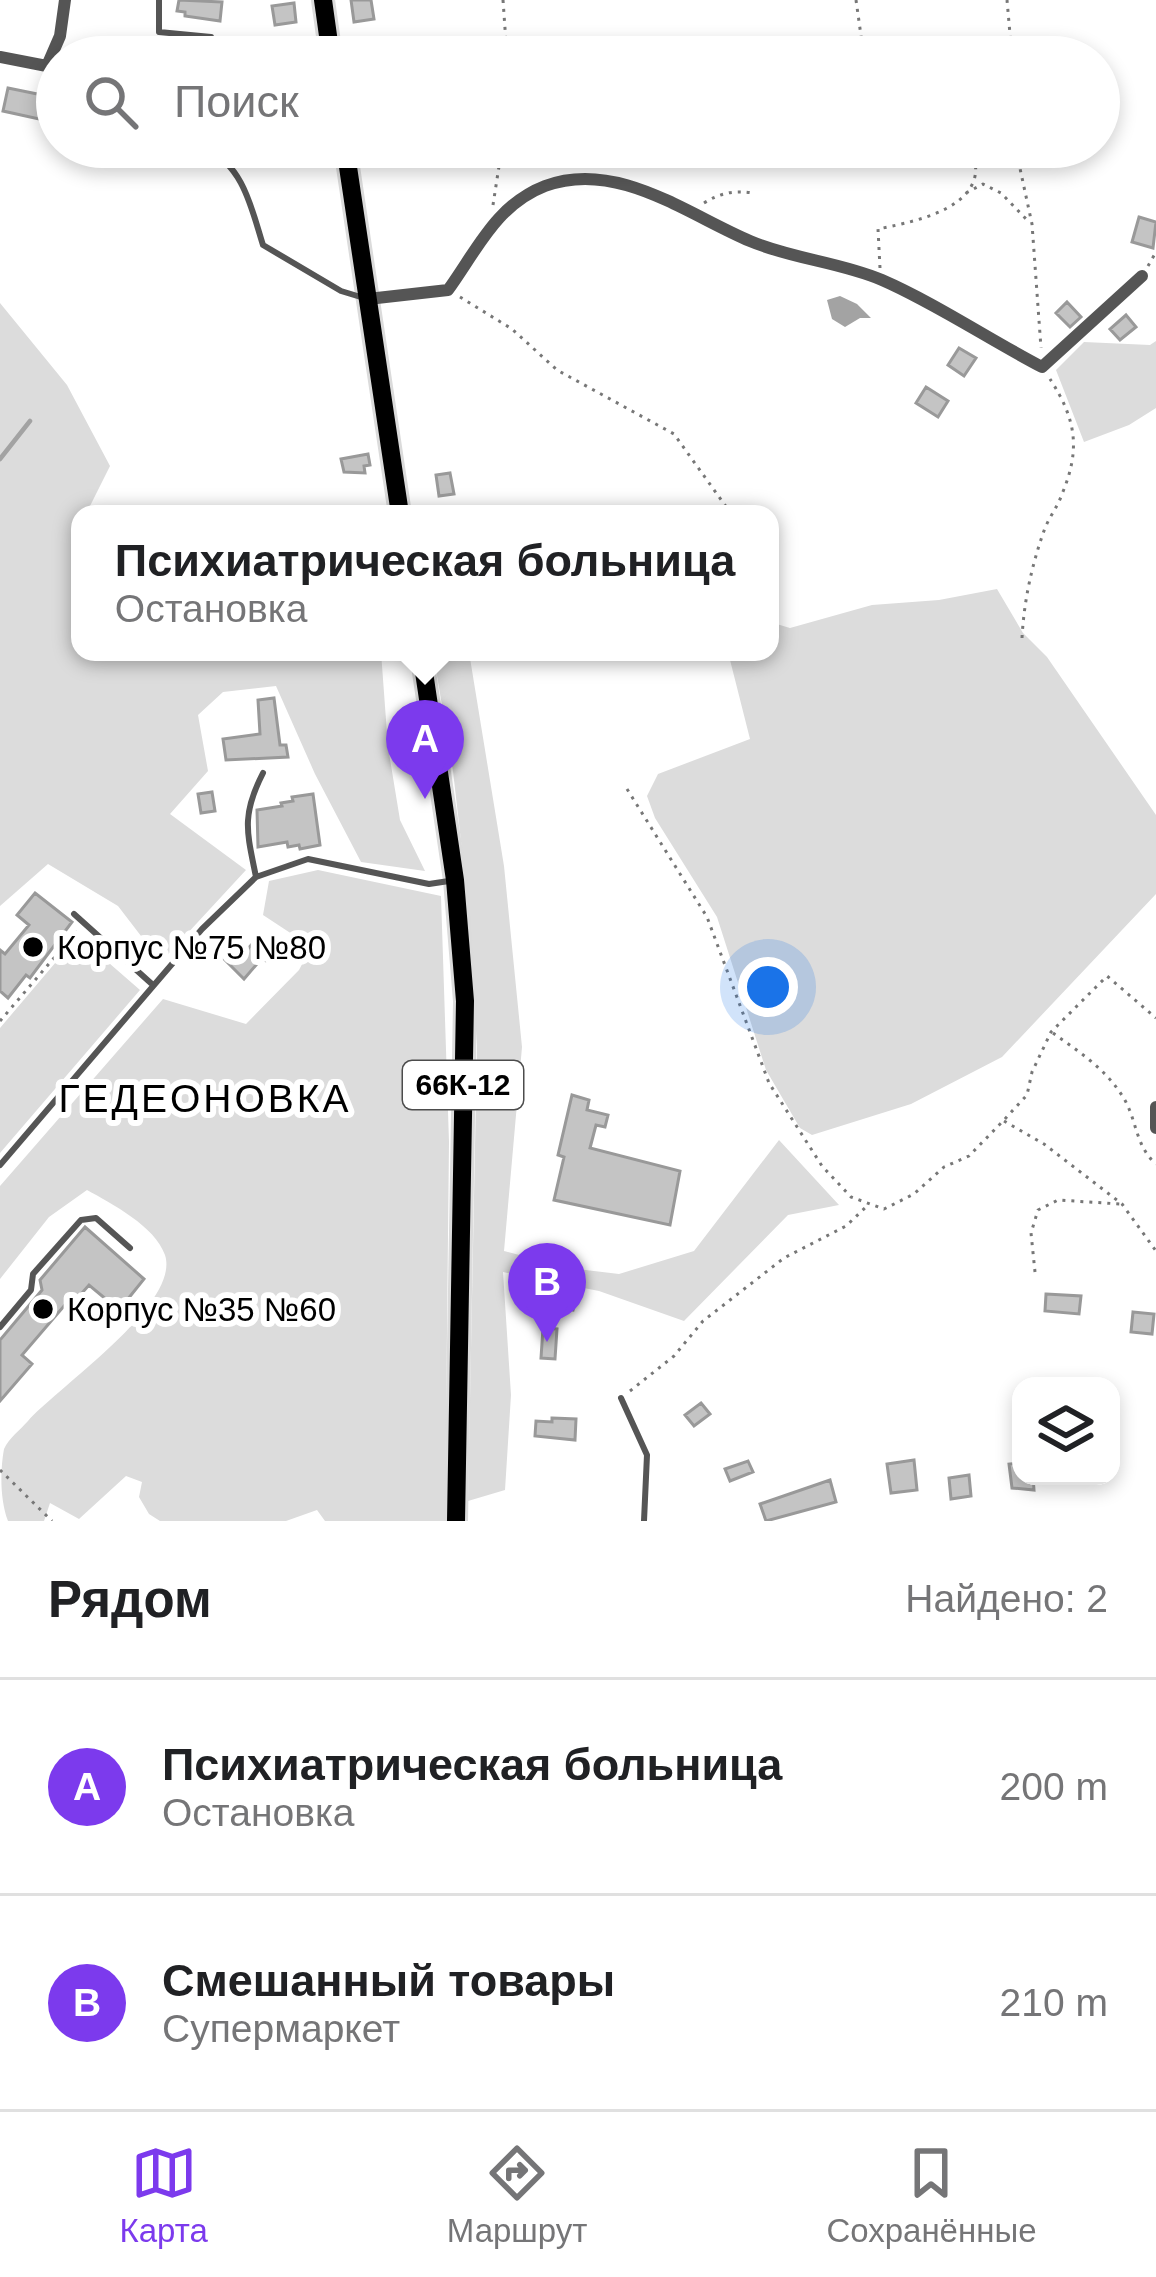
<!DOCTYPE html>
<html lang="ru">
<head>
<meta charset="utf-8">
<style>
	body { margin:0; font-family:Arial,sans-serif; background:#f2f2f2; color:#202124 }
	.controls { position:absolute; right:36px; bottom:36px; display:grid; overflow:hidden; border-radius:24px; box-shadow:0 6px 18px #0003 }
	.controls button { width:108px; height:108px; display:grid; place-items:center; padding:0; border:0; border-bottom:3px solid #e0e0e0; background:#fff; color:#202124; font:60px sans-serif }
	.you { position:absolute; left:768px; top:987px; width:42px; height:42px; margin:-30px; border:9px solid #fff; border-radius:50%; background:#1a73e8; box-shadow:0 0 0 18px #1a73e833 }
	.badge { display:grid; place-items:center; width:78px; height:78px; border-radius:50%; background:#7c3aed; color:#fff; font-size:39px; font-weight:700 }
	.pin { position:absolute; translate:-50% -99px; filter:drop-shadow(0 3px 6px #0008) }
	.pin::after { content:''; position:absolute; top:63px; width:42px; height:36px; background:inherit; clip-path:polygon(0 0,100% 0,50% 100%) }
	.popup { position:absolute; left:71px; top:505px; width:708px; height:156px; box-sizing:border-box; display:grid; place-content:center; border-radius:24px; background:#fff; filter:drop-shadow(0 3px 9px #0005); font-size:39px; white-space:nowrap; color:#757577 }
	.popup b { font-size:45px; color:#202124 }
	.popup::after { content:''; position:absolute; left:50%; top:100%; margin-left:-24px; border:24px solid transparent; border-top-color:#fff }
	.list { margin:0; padding:0; list-style:none }
	h2 { display:flex; justify-content:space-between; align-items:center; height:156px; margin:0; padding:0 48px; font-size:51px }
	h2 small { font-size:39px; font-weight:400; color:#757577 }
	.list li { display:grid; grid-template-columns:78px 1fr auto; gap:36px; align-items:center; box-sizing:border-box; height:216px; padding:0 48px; border-top:3px solid #e0e0e0 }
	.list b { display:block; font-size:45px; white-space:nowrap }
	.list p { margin:0; font-size:39px; white-space:nowrap; color:#757577 }
	.list em { font-size:39px; font-style:normal; color:#757577 }
	.icon { flex:none; width:66px; height:66px; fill:none; stroke:currentColor; stroke-width:2; stroke-linecap:round; stroke-linejoin:round }
	.map { position:relative; flex:none; width:1156px; height:1521px; overflow:hidden }
	.search { position:absolute; background:#fff; box-shadow:0 6px 18px #0003; left:36px; right:36px; top:36px; height:132px; display:flex; align-items:center; gap:30px; box-sizing:border-box; padding:0 42px; border-radius:66px; color:#757577; font-size:45px }
	.sheet { height:588px; background:#fff }
	nav { display:flex; justify-content:space-around; align-items:center; box-sizing:border-box; height:168px; border-top:3px solid #e0e0e0; background:#fff; font-size:33px; color:#757577 }
	nav a { display:grid; justify-items:center; gap:6px }
	nav .on { color:#7c3aed }
	.map>svg:first-child { display:block }
</style>
</head>
<body>
<div class="map">
<svg width="1156" height="1521" viewBox="0 0 1156 1521">
	<rect width="100%" height="100%" fill="#fff"/>
	<path fill="#dcdcdc" d="M0,303L67,385L110,466L86,514H80V652H381L388,747L400,820L425,871L361,862L315,774L276,686L223,692L198,715L208,771L170,814L246,870L161,962L118,906L48,864L0,906Z
		M1156,341V408L1129,425L1084,442L1056,370L1084,342L1150,345Z
		M997,589L1023,633L1047,657L1156,815V894L1002,1057L911,1104L812,1135L800,1128L766,1070L717,917L655,818L647,796L658,774L750,739L728,652H770V622L790,628L872,605L939,600Z
		M433,652H469L504,866L522,1047L504,1251L569,1268L619,1274L694,1251L779,1140L839,1205L788,1215L684,1321L599,1291L503,1272L511,1395L505,1490L468,1501L477,1045L467,894L453,771Z
		M318,870L441,896L449,1142L445,1521H325L317,1510L286,1521H160L149,1514L139,1497L142,1482L126,1476L79,1519L50,1503L44,1521H8C0,1500 0,1471 4,1449C9,1438 20,1430 28,1421C58,1387 181,1304 165,1255C155,1226 112,1204 87,1190L49,1217L0,1279V1186L163,999L246,1024L299,970L309,951L298,938L263,915L269,881Z
		M78,936L140,990L0,1153V1028Z"/>
	<path fill="#a3a3a3" d="M840,296L857,304L871,318H860L845,327L832,319L827,300Z"/>
	<g fill="none" stroke-linecap="round" stroke-linejoin="round">
		<path stroke="#a3a3a3" stroke-width="4.5" d="M0,459L30,421"/>
	</g>
	<path fill="#c4c4c4" stroke="#999" stroke-width="3" d="M179,0L222,2L220,21L185,16V12L177,11Z
		M351,0H371L374,19L354,22Z
		M294,3L296,22L275,25L272,6Z
		M175,41L212,46L211,55L174,51Z
		M8,88L57,98V123L3,111Z
		M1139,217L1156,222L1153,248L1132,242Z
		M1067,302L1081,317L1070,327L1056,313Z
		M1126,315L1136,327L1120,340L1110,329Z
		M959,348L976,358L964,376L948,365Z
		M926,387L948,401L938,417L916,403Z
		M368,454L370,465L364,466L365,473L344,472L341,459Z
		M450,473L454,494L439,496L436,475Z
		M274,698L280,745H286L288,757L226,760L223,739L260,734L258,700Z
		M212,792L215,811L201,813L198,794Z
		M313,794L320,845L300,849L299,845L288,847L287,842L258,847L257,810L282,806L281,803L293,801L292,797Z
		M35,893L72,922L30,978L26,975L8,998L0,991V950L5,954L29,925L17,915Z
		M231,939L246,951L252,944L261,942L266,947L265,960L262,958L244,979L219,954Z
		M572,1095L589,1100L587,1110L608,1115L605,1127L596,1125L590,1148L680,1171L670,1225L554,1200L564,1157L558,1155Z
		M85,1227L144,1279L119,1310L89,1285L68,1309L64,1306L22,1355L32,1364L0,1401V1340L42,1290L40,1280Z
		M556,1287L577,1291L573,1310L552,1306Z
		M1046,1294L1081,1296L1079,1314L1045,1311Z
		M1133,1312L1154,1314L1152,1334L1131,1332Z
		M543,1328L557,1329L555,1359L541,1358Z
		M701,1403L710,1414L694,1426L685,1415Z
		M552,1418L576,1419L575,1440L535,1436L536,1421L552,1422Z
		M914,1460L917,1490L891,1493L887,1464Z
		M748,1461L753,1472L730,1481L725,1469Z
		M1021,1463V1476H1033L1034,1490L1012,1488L1009,1464Z
		M969,1475L971,1496L951,1499L949,1478Z
		M830,1480L836,1502L766,1521L760,1504Z"/>
	<g fill="none" stroke-linecap="round" stroke-linejoin="round">
		<g stroke="#dbdbdb" stroke-width="24">
			<path id="primary" d="M323,0L331,57
				M345,147L400,514
				M421,652L455,880L465,1001L456,1521"/>
		</g>
		<path stroke="#777" stroke-width="3" stroke-dasharray="3 6" stroke-linecap="butt" d="M503,0L507,57
			M856,0L864,57
			M1007,0L1012,57
			M966,193L983,184L1001,193L1029,222
			M704,203C720,193 734,190 753,193
			M493,205L502,147
			M1148,266L1156,252
			M880,268L878,229C907,223 963,213 974,180C978,168 972,164 982,153L1016,150L1032,224L1041,348
			M460,297L512,329L557,370L674,434L727,508
			M1022,638C1024,600 1032,564 1045,528C1050,516 1058,506 1062,494C1081,449 1076,419 1050,379
			M627,789L707,917L769,1083L822,1166L851,1197L884,1209L914,1194L944,1167L969,1156L1003,1121L1027,1095L1032,1072L1051,1032L1107,976L1156,1018
			M0,1021L77,931
			M1053,1033C1078,1051 1106,1069 1123,1097C1137,1119 1135,1146 1156,1164
			M1004,1121L1044,1144L1122,1204L1156,1251
			M1035,1272L1031,1233L1038,1210L1058,1200L1120,1204
			M630,1391L674,1356L703,1321L784,1258L846,1226L867,1206
			M0,1470L52,1521"/>
		<path stroke="#555" stroke-width="6" d="M159,0V32L211,37
			M205,147C244,167 251,207 263,245L341,291L364,298
			M256,877C247,832 241,816 263,773
			M74,914L153,985
			M0,1165L202,929L256,877L308,859L429,884L449,881
			M0,1327L31,1290L33,1274L81,1220L96,1218L130,1248
			M621,1398L647,1455L644,1521"/>
		<path stroke="#555" stroke-width="12" d="M0,57L57,68
			M47,66L60,36L65,0
			M368,299L448,290C477,250 496,205 545,186C617,159 688,215 750,241C792,259 840,262 882,280C935,303 990,340 1042,367L1142,276
			M1156,1107V1128"/>
		<use href="#primary" stroke="#000" stroke-width="18"/>
	</g>
	<g fill="#000" stroke="#fff" stroke-width="4.5">
		<circle cx="33" cy="947" r="12"/>
		<circle cx="43" cy="1309" r="12"/>
	</g>
	<g text-anchor="middle" stroke-width="12" stroke-linejoin="round" paint-order="stroke">
		<rect fill="#fff" stroke="#4c4c4c" stroke-width="3" x="403" y="1061" width="120" height="48" rx="9"/>
		<g font-size="30" font-weight="bold" fill="#000">
			<text x="463" y="1095">66К-12</text>
		</g>
		<g font-size="33" fill="#000" stroke="#fff" text-anchor="start">
			<text x="57" y="959">Корпус №75 №80</text>
			<text x="67" y="1321">Корпус №35 №60</text>
		</g>
		<g font-size="39" letter-spacing="3" fill="#000" stroke="#fff">
			<text x="205" y="1112">ГЕДЕОНОВКА</text>
		</g>
	</g>
</svg>
<div class="controls">
<button><svg class="icon" aria-label="layers" viewBox="0 0 24 24"><path d="M12 4l9 5-9 5-9-5zM3 14l9 5 9-5"/></svg></button>
</div>
<div class="you"></div>
<div class="pin badge" style="left:425px;top:799px">A</div>
<div class="popup"><b>Психиатрическая больница</b>Остановка</div>
<div class="pin badge" style="left:547px;top:1342px">B</div>
<div class="search"><svg class="icon" aria-label="search" viewBox="0 0 24 24"><circle cx="10" cy="10" r="6"/><path d="M15 15l6 6"/></svg>Поиск</div>
</div>
<section class="sheet">
<h2>Рядом<small>Найдено: 2</small></h2>
<ul class="list">
<li><span class="badge">A</span><div><b>Психиатрическая больница</b><p>Остановка</p></div><em>200 m</em></li>
<li><span class="badge">B</span><div><b>Смешанный товары</b><p>Супермаркет</p></div><em>210 m</em></li>
</ul>
</section>
<nav>
<a class="on"><svg class="icon" aria-label="map" viewBox="0 0 24 24"><path d="M3 6l6-2 6 2 6-2v14l-6 2-6-2-6 2zM9 4v14M15 6v14"/></svg>Карта</a>
<a><svg class="icon" aria-label="directions" viewBox="0 0 24 24"><path d="M12 3l9 9-9 9-9-9zM9 14v-3h6M13 9l2 2-2 2"/></svg>Маршрут</a>
<a><svg class="icon" aria-label="saved" viewBox="0 0 24 24"><path d="M7 4h10v16l-5-4-5 4z"/></svg>Сохранённые</a>
</nav>
</body>
</html>
